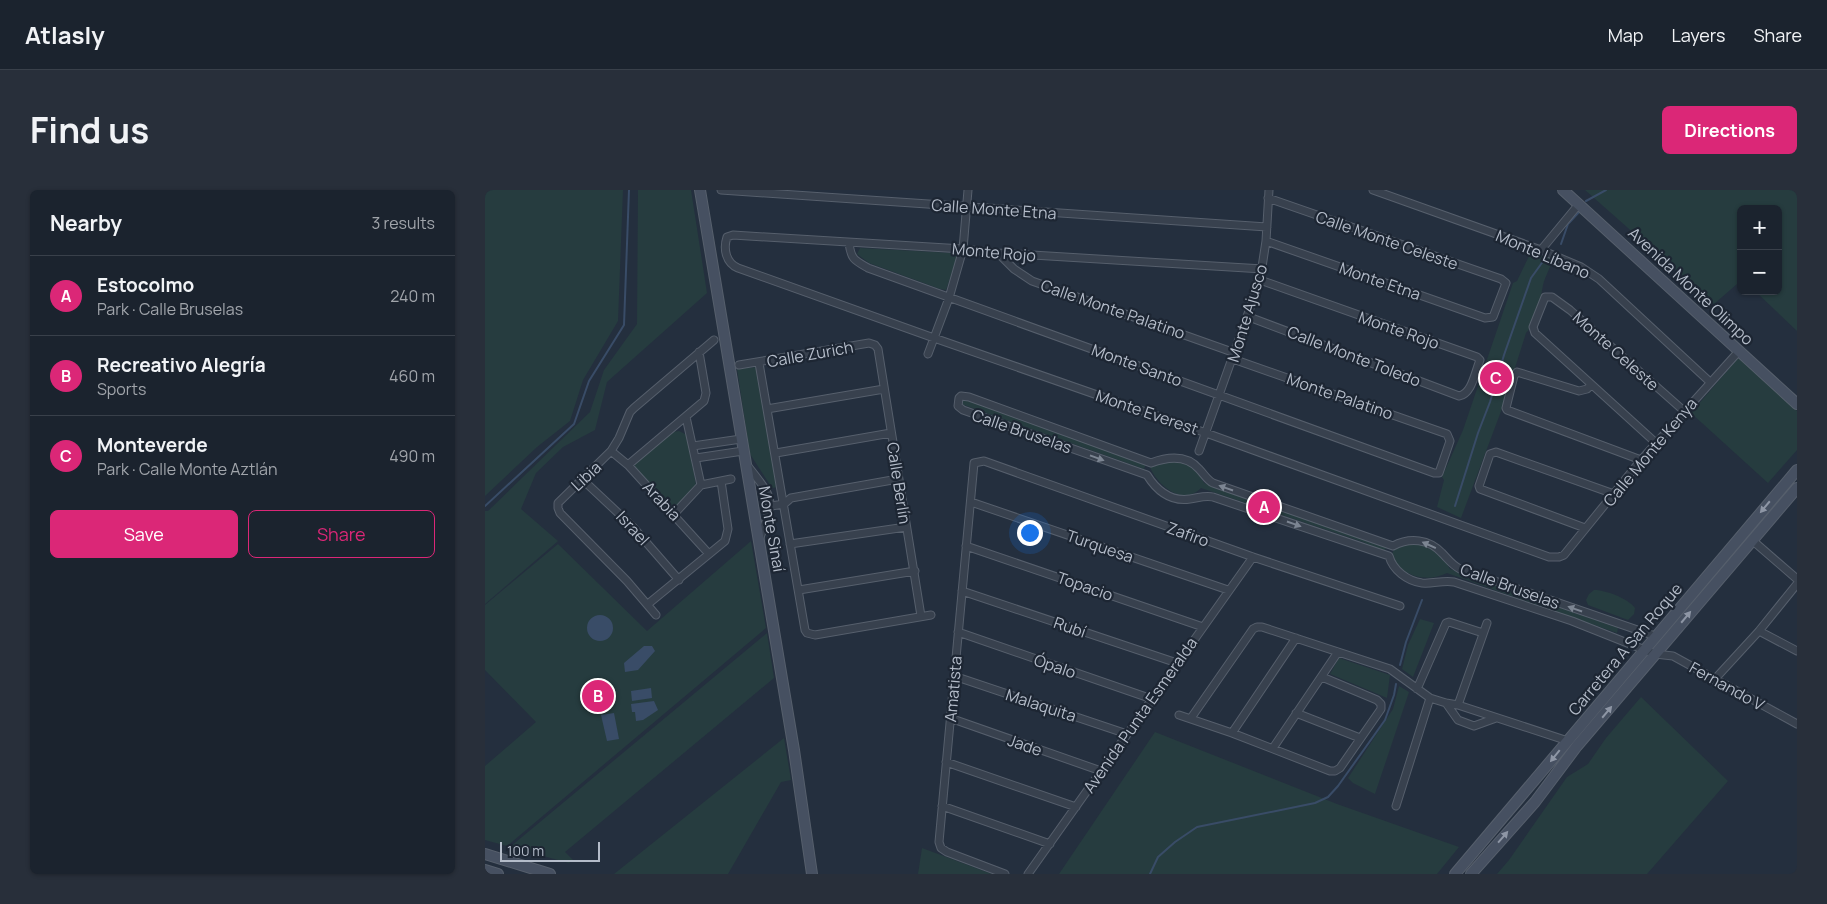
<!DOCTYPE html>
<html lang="en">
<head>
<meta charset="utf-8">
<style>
	body { margin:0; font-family:Manrope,sans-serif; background:#282f3a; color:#f1f3f6 }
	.controls { position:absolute; right:15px; top:15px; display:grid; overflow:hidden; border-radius:8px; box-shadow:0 1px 4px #0004 }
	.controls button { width:45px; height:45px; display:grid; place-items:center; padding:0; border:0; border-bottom:1px solid #39404a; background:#1b232e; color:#f1f3f6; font:25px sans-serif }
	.scale { position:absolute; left:15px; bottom:12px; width:100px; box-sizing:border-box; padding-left:5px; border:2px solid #b4bcc9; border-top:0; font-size:14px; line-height:18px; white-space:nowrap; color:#b4bcc9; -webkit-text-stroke:4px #1d2633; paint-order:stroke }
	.you { position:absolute; left:544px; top:342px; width:18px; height:18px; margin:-12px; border:4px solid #fff; border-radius:50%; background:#1a73e8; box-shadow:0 0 0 8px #1a73e833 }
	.badge { display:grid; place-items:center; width:32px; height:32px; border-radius:50%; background:#db2777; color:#fff; font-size:16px; font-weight:700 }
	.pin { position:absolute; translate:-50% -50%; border:2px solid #fff; box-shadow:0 1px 5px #0006 }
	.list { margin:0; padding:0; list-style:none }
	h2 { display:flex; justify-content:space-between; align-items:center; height:65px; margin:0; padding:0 20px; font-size:21px }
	h2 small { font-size:16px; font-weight:400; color:#a0a4aa }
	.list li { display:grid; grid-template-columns:32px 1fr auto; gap:15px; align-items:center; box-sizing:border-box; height:80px; padding:0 20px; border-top:1px solid #39404a }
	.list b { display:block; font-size:19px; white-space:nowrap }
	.list p { margin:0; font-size:16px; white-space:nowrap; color:#a0a4aa }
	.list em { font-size:16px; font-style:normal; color:#a0a4aa }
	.actions { display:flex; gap:10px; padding:15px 20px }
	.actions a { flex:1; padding:11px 0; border:1px solid #db2777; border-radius:8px; text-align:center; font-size:18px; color:#db2777 }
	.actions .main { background:#db2777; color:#fff }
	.map { position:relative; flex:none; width:1312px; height:684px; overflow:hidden; border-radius:8px }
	header { display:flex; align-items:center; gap:30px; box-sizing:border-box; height:70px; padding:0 25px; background:#1b232e; border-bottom:1px solid #39404a }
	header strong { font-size:24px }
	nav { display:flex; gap:28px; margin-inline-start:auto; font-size:18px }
	.intro { display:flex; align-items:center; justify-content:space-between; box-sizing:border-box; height:120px; padding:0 30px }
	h1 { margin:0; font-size:35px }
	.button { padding:12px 22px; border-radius:8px; background:#db2777; color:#fff; font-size:18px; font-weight:700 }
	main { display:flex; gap:30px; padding:0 30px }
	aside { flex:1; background:#1b232e; border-radius:8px; box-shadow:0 1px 4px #0004 }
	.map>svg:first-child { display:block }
</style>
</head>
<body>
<header>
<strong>Atlasly</strong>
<nav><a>Map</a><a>Layers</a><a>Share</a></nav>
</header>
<div class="intro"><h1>Find us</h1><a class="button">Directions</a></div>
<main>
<aside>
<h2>Nearby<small>3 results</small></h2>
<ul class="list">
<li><span class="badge">A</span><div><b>Estocolmo</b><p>Park · Calle Bruselas</p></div><em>240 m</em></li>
<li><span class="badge">B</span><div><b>Recreativo Alegría</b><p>Sports</p></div><em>460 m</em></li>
<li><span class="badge">C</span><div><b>Monteverde</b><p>Park · Calle Monte Aztlán</p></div><em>490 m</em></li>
</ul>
<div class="actions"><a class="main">Save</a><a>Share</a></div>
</aside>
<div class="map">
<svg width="1312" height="684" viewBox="0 0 1312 684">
	<rect width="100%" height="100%" fill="#242f3e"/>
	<path fill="#263c3f" d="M0,0H138L133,131L98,190L85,231L52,257L0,306Z
		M153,0H206L222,103L122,192L110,240L78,257L51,283L36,319L73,351L0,414V321H3L105,222L119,180L152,134Z
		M1100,0H1312V141L1270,101H1293V19H1256V95L1252,94L1229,114Z
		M375,58L468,63L472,67L461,100L455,99L384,73L372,64Z
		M1046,62L1068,69C1065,78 1060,87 1058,95C1055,111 1053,131 1041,143L1018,216L976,328L952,317L959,290L957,287L978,240L1028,93L1032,91Z
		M1254,167L1312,221V260L1283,293L1206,223Z
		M272,177L293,297L287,298L265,264L252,179Z
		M478,208L661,274L659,279L479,215L476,212Z
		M194,241L202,245L211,295L192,318H187L150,277V274L188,242Z
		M695,270L710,277L719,293L900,356L902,358L898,361L878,352L716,298C698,317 672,295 665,277L669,274Z
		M266,351L281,438L22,656L0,650V576L51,532L0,480V415L73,354L162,441Z
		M932,353C949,359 956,364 965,379L1133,438L1132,443L962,383C953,387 945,389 934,387C921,385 896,368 913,355Z
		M1109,400C1120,400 1143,408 1150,418L1149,424L1143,430L1103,415L1101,410L1104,404Z
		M935,429L949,433L928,487L917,479L923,455Z
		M282,443L289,488L80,662L88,670L84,673L25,657Z
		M854,468L905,485L902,508L845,484Z
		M914,496L924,502L890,604L868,593L863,588L908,519Z
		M1156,507L1243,591L1162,684H1012L1024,670L1082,587L1103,574L1121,548Z
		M670,542L852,614L974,657L952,684H574Z
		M299,548L306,590L296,592L243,684H129Z
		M437,658L507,684H433Z"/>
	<path fill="#394c67" d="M102 438a13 13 0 1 1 26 0a13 13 0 1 1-26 0Z
		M159,456H167L170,461L153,480L140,482L139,473Z
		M166,498L167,508L147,511L146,501Z
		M169,511L173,520L158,530L151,531L150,522H147L146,514Z
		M129,523L134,549L122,551L116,525Z"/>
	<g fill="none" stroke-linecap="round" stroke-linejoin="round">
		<path stroke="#394c67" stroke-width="2" d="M1101,11L1121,0
			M1076,54L1083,34L1095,21
			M0,316L89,234L104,191L139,135L144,0
			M970,316L993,243L1005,212L1019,165L1046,88L1059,70
			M915,475L921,452L937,410
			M665,684L673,667L690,652L712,637L830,613L843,607L853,596L900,530L909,505L911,494"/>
		<g stroke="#565f6c" stroke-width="9">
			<path id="street" d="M236,0L782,37
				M888,0L1056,60L1096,77L1114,89L1225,192
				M781,51L1000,128L1008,127L1021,93L1016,89L783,8
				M364,53C366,69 369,70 383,78L949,283H954L965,251L962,244L748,169
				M1056,60L1094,14
				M513,63L529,79L547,91L750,163
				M778,79L513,63L478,59L248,45L242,47C238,59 241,73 253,78L449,148L721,243L1064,367H1074L1079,365L1156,270L1254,161
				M764,127L974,206C987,204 990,182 995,170L992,167L775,90
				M443,164L464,108L478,59L483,0
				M274,173L320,440L322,443L330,445L446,425
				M254,175L384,153L390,155L393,159L436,426
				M1106,195L1102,199L1094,201L1032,182L1029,186L1021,218L1022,220L1156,270
				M282,219L399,199
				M201,227L216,295
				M1171,253L1050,143L1048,137L1060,107H1067L1085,120L1199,221
				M208,256L256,249
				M126,261L143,275L224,364
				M714,261L775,90L781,51L784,0
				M291,263L406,243
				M211,268L258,261
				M143,275L219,211L221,203L214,162
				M262,275C290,311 290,307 274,350
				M98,290L147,336L194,390
				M216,295L246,289
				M486,312L743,400
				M286,316L299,314L306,308L413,289
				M189,324L216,295
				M1100,338L995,299L994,296L1005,264L1011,262L1129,304
				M1267,350L1312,389
				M305,354L421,337
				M481,356L718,437
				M314,400L430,381
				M477,401L692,473
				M163,414L240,351L243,339L236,291
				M171,425L142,391L75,323L73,318V313L126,261L134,248L145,222L149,218L229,150
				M1274,441L1312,461
				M473,442L667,509
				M1170,446L975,379C967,375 963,369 957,363C944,349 925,347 908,356L728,293C722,290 719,284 714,279C701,264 682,267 666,273L484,207L476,206L474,208L473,216L478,220L662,285C672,301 685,312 705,309C713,308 720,305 728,307L904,366C908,380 922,391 937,393C948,394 958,390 969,392L1087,431L1170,464L1188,466L1312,534
				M469,486L642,544
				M1229,490L1274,441L1312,394
				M932,499L961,433L964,432L998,443
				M961,513L973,530L989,536L1011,528
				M973,515L1002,433
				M811,523L875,548
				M694,525L747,543L845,581H850L855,578L896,519V514L892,510L837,487
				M465,528L616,581
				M706,528L768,439L772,437H777L905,479L945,508L961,513L973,515L1083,551
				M747,543L811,448
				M788,558L853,462
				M461,572L591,617
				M457,616L565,654
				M911,616L945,508
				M520,684L462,662L456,658L454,652L489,273L499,271L768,367L915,416
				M543,684L768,367"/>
		</g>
		<g stroke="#565f6c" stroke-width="12">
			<path id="secondary" d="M215,0L309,560L327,684
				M1078,0L1312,214
				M0,664L65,684
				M0,680L13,684
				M970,684L1312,280
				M986,684L1050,612L1092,556L1312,298"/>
		</g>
		<use href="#street" stroke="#38414e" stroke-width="7"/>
		<use href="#secondary" stroke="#465061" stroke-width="10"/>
	</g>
	<defs><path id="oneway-solid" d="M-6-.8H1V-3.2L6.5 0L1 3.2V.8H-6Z" transform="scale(1.25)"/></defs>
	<g fill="#7c8592">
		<use href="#oneway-solid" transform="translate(612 268) rotate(20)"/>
		<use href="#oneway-solid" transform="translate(741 298) rotate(-161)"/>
		<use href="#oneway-solid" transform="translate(809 334) rotate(19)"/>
		<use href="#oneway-solid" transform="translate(944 355) rotate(-156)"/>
		<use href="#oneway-solid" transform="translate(1090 419) rotate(-161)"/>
	</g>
	<g fill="#8e96a5">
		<use href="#oneway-solid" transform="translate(1280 317) rotate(130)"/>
		<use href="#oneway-solid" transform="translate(1201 427) rotate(-50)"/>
		<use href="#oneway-solid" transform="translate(1122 522) rotate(-50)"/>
		<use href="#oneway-solid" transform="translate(1070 566) rotate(129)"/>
		<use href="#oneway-solid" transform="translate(1018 647) rotate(-49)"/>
	</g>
	<g text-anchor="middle" stroke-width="4.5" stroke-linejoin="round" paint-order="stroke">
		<g font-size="16" fill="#b4bcc9" stroke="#1d2633">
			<text transform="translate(509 19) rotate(4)" y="6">Calle Monte Etna</text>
			<text transform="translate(902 50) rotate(19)" y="6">Calle Monte Celeste</text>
			<text transform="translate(509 62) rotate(5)" y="6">Monte Rojo</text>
			<text transform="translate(1058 64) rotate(23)" y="6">Monte Líbano</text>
			<text transform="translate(895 91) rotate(19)" y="6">Monte Etna</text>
			<text transform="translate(1206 96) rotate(43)" y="6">Avenida Monte Olimpo</text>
			<text transform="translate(628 119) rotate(19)" y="6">Calle Monte Palatino</text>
			<text transform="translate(762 123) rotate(-73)" y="6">Monte Ajusco</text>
			<text transform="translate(914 140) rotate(19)" y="6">Monte Rojo</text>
			<text transform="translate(1131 161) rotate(42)" y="6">Monte Celeste</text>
			<text transform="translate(325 164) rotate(-10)" y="6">Calle Zurich</text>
			<text transform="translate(869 166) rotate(21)" y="6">Calle Monte Toledo</text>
			<text transform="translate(652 175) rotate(20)" y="6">Monte Santo</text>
			<text transform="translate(855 206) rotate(19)" y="6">Monte Palatino</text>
			<text transform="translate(662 222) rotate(19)" y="6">Monte Everest</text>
			<text transform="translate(537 241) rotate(19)" y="6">Calle Bruselas</text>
			<text transform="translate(1165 262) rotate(-50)" y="6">Calle Monte Kenya</text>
			<text transform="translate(101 286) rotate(-43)" y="6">Libia</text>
			<text transform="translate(414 293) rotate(81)" y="6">Calle Berlín</text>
			<text transform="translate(177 311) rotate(47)" y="6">Arabia</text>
			<text transform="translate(148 338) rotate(47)" y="6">Israel</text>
			<text transform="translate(287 339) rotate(80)" y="6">Monte Sinaí</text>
			<text transform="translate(703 344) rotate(20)" y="6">Zafiro</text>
			<text transform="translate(615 356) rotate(19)" y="6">Turquesa</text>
			<text transform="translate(600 396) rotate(19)" y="6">Topacio</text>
			<text transform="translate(1025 396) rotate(20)" y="6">Calle Bruselas</text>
			<text transform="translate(585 437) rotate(19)" y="6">Rubí</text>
			<text transform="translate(1140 459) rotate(-50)" y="6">Carretera A San Roque</text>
			<text transform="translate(570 476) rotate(19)" y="6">Ópalo</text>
			<text transform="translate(1242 496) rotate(29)" y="6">Fernando V</text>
			<text transform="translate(468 499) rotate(-85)" y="6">Amatista</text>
			<text transform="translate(556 515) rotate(18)" y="6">Malaquita</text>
			<text transform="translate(655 525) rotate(-55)" y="6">Avenida Punta Esmeralda</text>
			<text transform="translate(540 555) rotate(19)" y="6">Jade</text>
		</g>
	</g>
</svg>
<div class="controls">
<button>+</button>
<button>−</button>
</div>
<div class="scale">100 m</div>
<div class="you"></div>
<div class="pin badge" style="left:779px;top:317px">A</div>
<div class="pin badge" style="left:113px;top:506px">B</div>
<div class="pin badge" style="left:1011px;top:188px">C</div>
</div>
</main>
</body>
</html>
